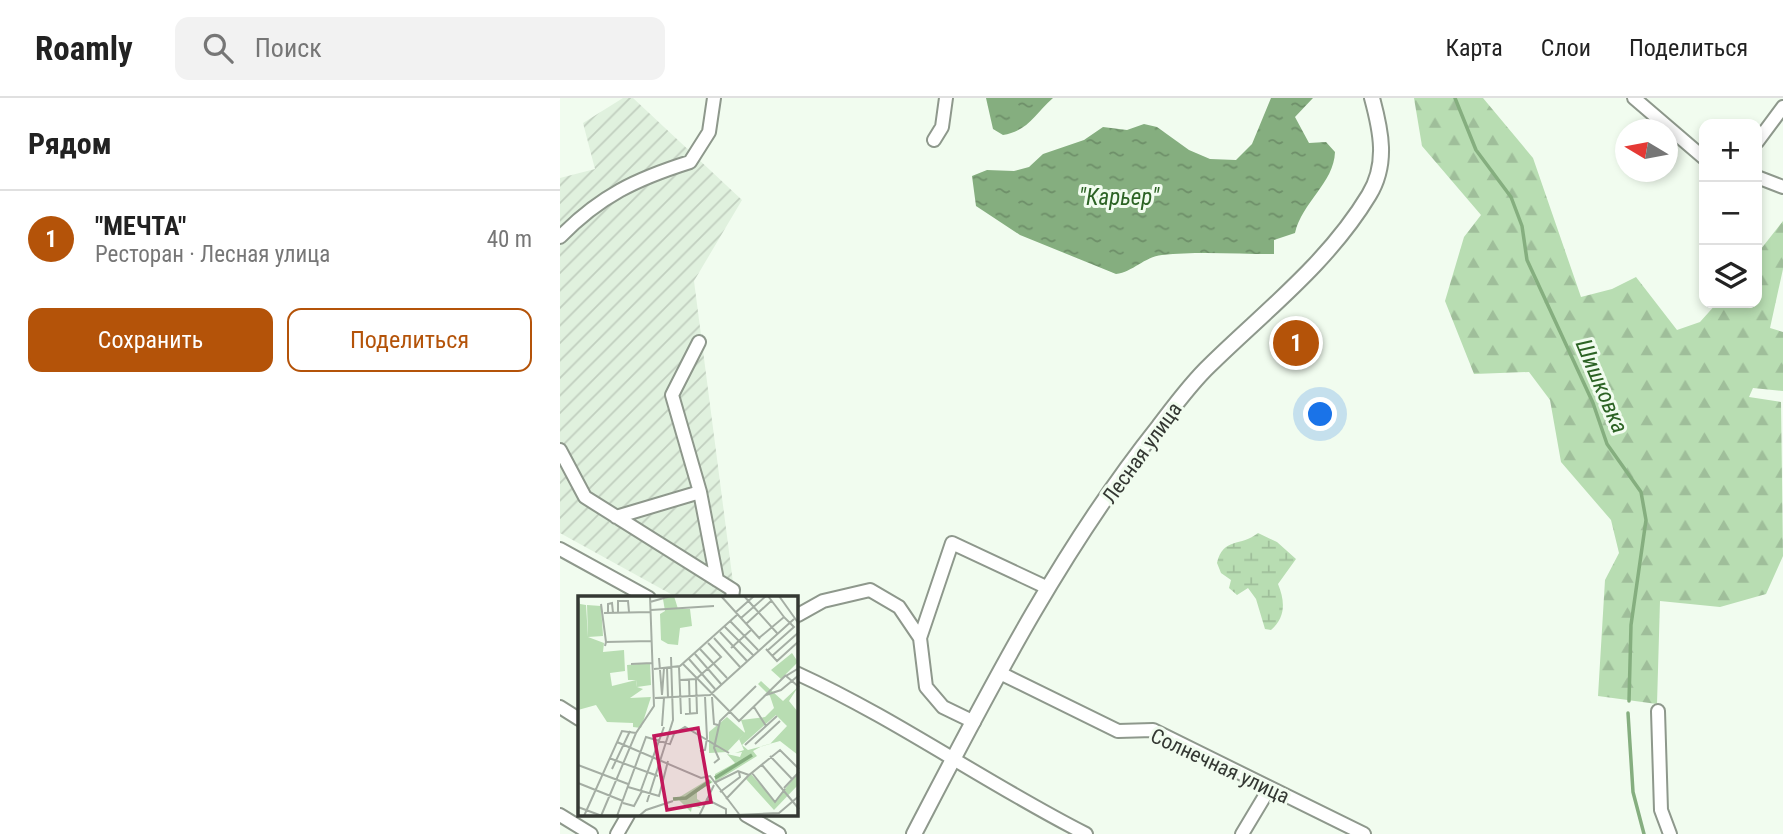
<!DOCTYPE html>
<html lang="ru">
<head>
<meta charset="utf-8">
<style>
	body { margin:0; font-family:"Roboto Condensed",sans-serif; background:#f2f2f2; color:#222 }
	.controls { position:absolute; right:21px; top:21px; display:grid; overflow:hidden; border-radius:14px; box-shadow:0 4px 10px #0003 }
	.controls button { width:63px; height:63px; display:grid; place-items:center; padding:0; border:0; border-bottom:2px solid #e0e0e0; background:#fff; color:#222; font:35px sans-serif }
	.compass { position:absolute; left:1055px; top:21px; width:63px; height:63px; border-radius:50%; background:#fff; box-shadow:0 4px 10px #0003; rotate:280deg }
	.you { position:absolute; left:761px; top:317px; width:24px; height:24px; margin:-18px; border:5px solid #fff; border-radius:50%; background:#1a73e8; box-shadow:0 0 0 10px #1a73e833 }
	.badge { display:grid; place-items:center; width:46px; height:46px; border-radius:50%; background:#b45309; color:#fff; font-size:23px; font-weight:700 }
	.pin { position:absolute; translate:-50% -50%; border:4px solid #fff; box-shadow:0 2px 7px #0006 }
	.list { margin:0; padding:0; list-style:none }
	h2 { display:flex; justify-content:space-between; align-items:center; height:91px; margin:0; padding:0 28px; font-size:30px }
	h2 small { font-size:23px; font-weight:400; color:#767676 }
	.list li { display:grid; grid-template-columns:46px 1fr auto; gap:21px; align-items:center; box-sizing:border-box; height:98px; padding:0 28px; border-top:2px solid #e0e0e0 }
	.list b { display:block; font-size:26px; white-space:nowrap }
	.list p { margin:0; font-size:23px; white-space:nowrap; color:#767676 }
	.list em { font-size:23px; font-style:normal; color:#767676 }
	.actions { display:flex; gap:14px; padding:21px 28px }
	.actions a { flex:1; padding:16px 0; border:2px solid #b45309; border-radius:14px; text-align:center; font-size:24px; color:#b45309 }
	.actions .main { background:#b45309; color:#fff }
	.icon { flex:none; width:38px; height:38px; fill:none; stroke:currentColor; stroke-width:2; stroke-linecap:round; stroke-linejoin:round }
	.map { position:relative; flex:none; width:1223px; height:736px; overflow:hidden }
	header { display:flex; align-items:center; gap:42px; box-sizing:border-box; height:98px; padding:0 35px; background:#fff; border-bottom:2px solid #e0e0e0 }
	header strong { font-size:33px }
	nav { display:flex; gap:38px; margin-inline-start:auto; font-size:24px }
	.search { width:490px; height:63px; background:#f2f2f2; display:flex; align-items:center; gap:18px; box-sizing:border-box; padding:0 24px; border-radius:14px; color:#767676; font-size:26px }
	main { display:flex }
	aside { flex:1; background:#fff }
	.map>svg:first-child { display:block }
</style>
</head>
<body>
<header>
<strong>Roamly</strong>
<div class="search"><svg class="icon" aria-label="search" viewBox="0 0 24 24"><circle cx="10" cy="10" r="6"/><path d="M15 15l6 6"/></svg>Поиск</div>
<nav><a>Карта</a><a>Слои</a><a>Поделиться</a></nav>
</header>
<main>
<aside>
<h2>Рядом<small></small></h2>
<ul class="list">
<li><span class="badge">1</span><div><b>&quot;МЕЧТА&quot;</b><p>Ресторан · Лесная улица</p></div><em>40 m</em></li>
</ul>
<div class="actions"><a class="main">Сохранить</a><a>Поделиться</a></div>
</aside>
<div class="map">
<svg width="1223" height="736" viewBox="0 0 1223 736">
	<defs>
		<pattern id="industrial-furrows" width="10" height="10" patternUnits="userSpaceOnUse" patternTransform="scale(1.75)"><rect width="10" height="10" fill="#e0f1de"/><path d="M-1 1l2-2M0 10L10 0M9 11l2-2" fill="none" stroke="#c1cfbf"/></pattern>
		<pattern id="forest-firs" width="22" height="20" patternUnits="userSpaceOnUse" patternTransform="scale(1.75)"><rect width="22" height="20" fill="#b8ddb2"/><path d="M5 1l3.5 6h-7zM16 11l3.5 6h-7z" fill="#9fbe9a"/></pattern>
		<pattern id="wetland-marsh" width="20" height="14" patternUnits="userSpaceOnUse" patternTransform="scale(1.75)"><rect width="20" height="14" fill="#b8ddb2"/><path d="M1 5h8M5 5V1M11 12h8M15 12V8" fill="none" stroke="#9fbe9a"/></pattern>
		<pattern id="water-ripples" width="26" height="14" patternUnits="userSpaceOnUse" patternTransform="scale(1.75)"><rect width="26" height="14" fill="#85ae7f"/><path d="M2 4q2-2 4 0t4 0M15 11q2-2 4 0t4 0" fill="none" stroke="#6e8f69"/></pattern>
	</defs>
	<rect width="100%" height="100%" fill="#f1fcef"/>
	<path fill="url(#industrial-furrows)" d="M63,0H73L182,102L134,183L175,500H118L0,435V80L35,71L23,25Z"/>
	<path fill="url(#forest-firs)" d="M854,0H923L973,60L1021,199L1052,191L1076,179L1117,232L1140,224L1157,205H1197V156L1223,123V171L1210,230L1223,234V293L1193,290L1189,299L1221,304L1223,458L1206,496L1160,509L1100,503L1097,606L1038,598L1045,482L1059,455L1051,422L1001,364L990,302L969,274L914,276L885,203L904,139L921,117L862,48Z"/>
	<path fill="url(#wetland-marsh)" d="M698,435L717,444L736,461L718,486C725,503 726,519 711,532L705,531L696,501L688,490L677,497L669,490L671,482L661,475L657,465C663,439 681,449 698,435Z"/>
	<path fill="url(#water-ripples)" d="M426,0H493C475,16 468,33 443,37L433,31Z
		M711,0H753L735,19L749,45L766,44L775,54C774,85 742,104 735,135L714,142V156C677,156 638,153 602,157C584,159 573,174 556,176L460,137L416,108L412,78L427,72L454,73L469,69L483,56L524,42L543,29L567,32L584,26L597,29L629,52L650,61L676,62L692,46Z"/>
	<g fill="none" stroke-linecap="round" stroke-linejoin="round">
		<path stroke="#85ae7f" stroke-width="3.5" d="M895,0L916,52L951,99L962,128L967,162L1033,305L1047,346L1081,394L1086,422L1071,527L1069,603
			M1068,615L1073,694L1084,736"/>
		<g stroke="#8e988c" stroke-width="16">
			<path id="minor" d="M1074,0L1144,60
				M374,42L382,29L386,0
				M1197,44L1223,9
				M1197,79L1223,89
				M0,139C40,98 76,81 130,64L149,34L154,0
				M139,244L112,297L140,394
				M0,352L25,399L173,492L172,500
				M56,419L140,394L157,482
				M0,451L89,500
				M238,517L263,503L310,492L339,509L360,540
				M236,575C337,621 427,686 526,736
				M440,575L558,633L593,632L804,736
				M0,609L19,621
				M1098,613L1101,712L1110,736
				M414,624L383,609L366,589L360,540L392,445L488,490
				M0,717L31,736
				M186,717L219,736
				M57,736L68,717
				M682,736L709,691"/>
		</g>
		<g stroke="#8e988c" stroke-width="18">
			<path id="tertiary" d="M354,736C427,596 500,452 599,328C615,307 631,285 650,267C705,213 768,165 809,97C828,66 821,33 812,0"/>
		</g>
		<use href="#minor" stroke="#fff" stroke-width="12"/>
		<use href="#tertiary" stroke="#fff" stroke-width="14"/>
	</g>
	<g text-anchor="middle" stroke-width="6" stroke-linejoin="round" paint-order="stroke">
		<g font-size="21" fill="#343833" stroke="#f1fcef">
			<text transform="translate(582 355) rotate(-54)" y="7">Лесная улица</text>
			<text transform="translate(660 668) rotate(25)" y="7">Солнечная улица</text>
		</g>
		<g font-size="23" font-style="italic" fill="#2c6324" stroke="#f1fcef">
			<text x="559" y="107">"Карьер"</text>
			<text transform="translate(1042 288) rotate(67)" y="8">Шишковка</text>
		</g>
	</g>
	<g transform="translate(18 498)">
		<rect width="220" height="220" fill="#f1fcef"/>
		<path d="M149,121L167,137L149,156L131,157V136Z" fill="#b8ddb2"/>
		<path d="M0,0L2,8L8,9L10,41L26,47L25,56L46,54L47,75L32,77L34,90L58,84L59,91L65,93L52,102L73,101L63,132L55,131V127L29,126L18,109L0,114ZM96,0L100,13H112L114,30L102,32L100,49L90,48L83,44L82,18L87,15L85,3ZM214,57L220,66L203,83L193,74ZM183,85L205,105L220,91L211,105L220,116V159L202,145L184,150L175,155L179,160L137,186V178L157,167L149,158L162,161L164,156L157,157L166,154L161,143L167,136L163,124L187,121L196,112L192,100L180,88ZM198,119L209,130L192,148L170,154L164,149ZM220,177V189L196,214L168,183L173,178L197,205ZM131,183L135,186L119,196V203L127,208H119L123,212L114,210L113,216L101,204L95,205Z" fill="#b8ddb2" fill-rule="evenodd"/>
		<path d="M72,67L73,89L59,91L58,84H50L49,69Z" fill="#b8ddb2"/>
		<path d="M9,9L23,10L25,40L10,41Z" fill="#b8ddb2"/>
		<path fill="none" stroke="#85ae7f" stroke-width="3.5" d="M137,182L174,159M95,203L108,202L132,185"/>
		<path fill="none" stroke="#a5aea4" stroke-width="2" d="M143,0L182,43M166,0L199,37M190,0L206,21M201,0L221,28M72,6L93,0M23,8L28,46M73,14L136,10M158,16L176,0M26,17L73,16M30,17V8L34,7L35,17M40,17V5H50L51,16M163,22L188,0M152,25L180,54M168,28L193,5M147,31L175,59M142,36L169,65M136,42L162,71M181,42L206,21L216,31L189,55M27,50L28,46L74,45M153,52L173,34M122,53L149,82M188,53L199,65L221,45M117,58L143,88M194,60L221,36M81,62L84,99M111,63L137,93M104,67L161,125L208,79M53,68L74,67M101,71L103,118M89,72L90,102M221,72L208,80L221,91M76,73L102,70L160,18M102,84L118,83L143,61L130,47M111,84L112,118M84,99L86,72M188,99L203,94L221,79M134,101L136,128L140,129M77,102L132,99L216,23M176,111L188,130M107,118L119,117L118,84M84,130L86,102M39,146L123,182L132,180L161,218M177,148L202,125M167,149L199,120M122,155L127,154L129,142L127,101M192,160L214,183M31,162L80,180M136,167L141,163L136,152L142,125L178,90M0,169L50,188M184,169L221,213M34,173L52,135M174,177L197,206L207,193M0,187L45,205M136,187L160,175L171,179L202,154L221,173M50,191L81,200L90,165M206,192L221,176M63,194L86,131M142,196L162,181L161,176M128,203L148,213V220M148,203L171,179M69,206L95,124L93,61M45,207L56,210L64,195M0,211L24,220M6,220L44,135L58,137M23,220L58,137L76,110L72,0M39,220L68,141L92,148L96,138L107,131L151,157M61,220L68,214L95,205M121,220L136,189M135,220L201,217L221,200"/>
		<path fill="#c2185b" fill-opacity="0.15" stroke="#c2185b" stroke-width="3.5" d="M120,132L133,206L89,214L76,140Z"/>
		<rect width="220" height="220" fill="none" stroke="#343833" stroke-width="3.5"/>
	</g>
</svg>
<div class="controls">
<button>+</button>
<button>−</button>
<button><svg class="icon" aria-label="layers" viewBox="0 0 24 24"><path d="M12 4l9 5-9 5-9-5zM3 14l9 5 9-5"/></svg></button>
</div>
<svg class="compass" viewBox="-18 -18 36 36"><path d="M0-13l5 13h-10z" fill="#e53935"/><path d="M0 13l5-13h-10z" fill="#767676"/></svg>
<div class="you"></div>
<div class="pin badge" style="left:736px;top:245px">1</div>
</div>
</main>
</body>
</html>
